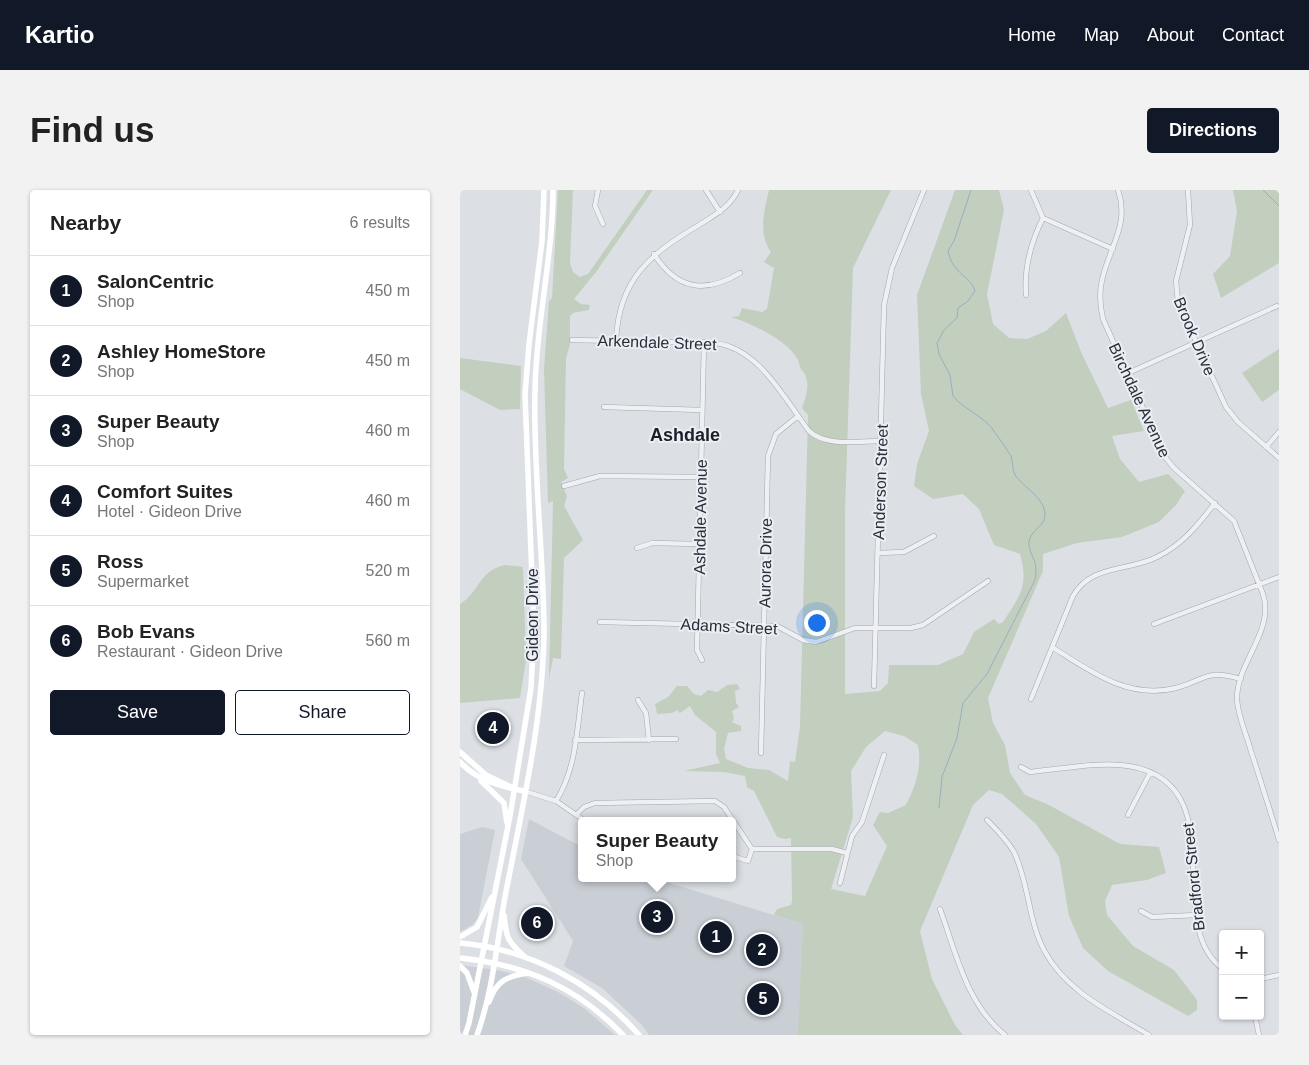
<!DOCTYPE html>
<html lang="en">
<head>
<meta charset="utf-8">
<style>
	body { margin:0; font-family:Arial,sans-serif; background:#f2f2f2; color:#222 }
	.controls { position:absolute; right:15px; bottom:15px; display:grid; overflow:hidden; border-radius:5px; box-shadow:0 1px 4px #0004 }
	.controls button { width:45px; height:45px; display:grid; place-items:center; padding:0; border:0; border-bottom:1px solid #e0e0e0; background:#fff; color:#222; font:25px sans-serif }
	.you { position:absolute; left:356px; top:432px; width:18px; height:18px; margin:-12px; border:4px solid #fff; border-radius:50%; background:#1a73e8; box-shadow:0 0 0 8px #1a73e833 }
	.badge { display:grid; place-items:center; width:32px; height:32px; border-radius:50%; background:#111827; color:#fff; font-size:16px; font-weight:700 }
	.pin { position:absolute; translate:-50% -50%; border:2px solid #fff; box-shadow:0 1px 5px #0006 }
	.popup { position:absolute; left:118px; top:627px; width:158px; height:65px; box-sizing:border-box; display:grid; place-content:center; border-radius:5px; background:#fff; filter:drop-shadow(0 1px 4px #0005); font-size:16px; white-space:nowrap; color:#767676 }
	.popup b { font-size:19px; color:#222 }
	.popup::after { content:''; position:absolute; left:50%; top:100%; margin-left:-10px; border:10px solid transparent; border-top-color:#fff }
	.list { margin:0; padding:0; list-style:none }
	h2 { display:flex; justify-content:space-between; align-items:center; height:65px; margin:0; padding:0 20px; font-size:21px }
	h2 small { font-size:16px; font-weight:400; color:#767676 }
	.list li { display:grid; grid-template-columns:32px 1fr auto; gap:15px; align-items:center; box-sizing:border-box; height:70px; padding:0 20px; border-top:1px solid #e0e0e0 }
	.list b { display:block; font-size:19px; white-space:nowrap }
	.list p { margin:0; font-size:16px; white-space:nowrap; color:#767676 }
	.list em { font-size:16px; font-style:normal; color:#767676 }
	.actions { display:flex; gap:10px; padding:15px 20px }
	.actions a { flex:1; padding:11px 0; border:1px solid #111827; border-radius:5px; text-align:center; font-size:18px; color:#111827 }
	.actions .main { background:#111827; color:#fff }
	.map { position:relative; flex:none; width:819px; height:845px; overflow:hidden; border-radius:5px }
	header { display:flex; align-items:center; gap:30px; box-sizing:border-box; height:70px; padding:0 25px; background:#111827; color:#fff }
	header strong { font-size:24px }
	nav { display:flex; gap:28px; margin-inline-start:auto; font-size:18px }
	.intro { display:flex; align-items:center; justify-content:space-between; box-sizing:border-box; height:120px; padding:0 30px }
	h1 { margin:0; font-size:35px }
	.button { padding:12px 22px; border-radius:5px; background:#111827; color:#fff; font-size:18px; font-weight:700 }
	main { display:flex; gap:30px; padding:0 30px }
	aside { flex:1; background:#fff; border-radius:5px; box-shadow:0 1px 4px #0004 }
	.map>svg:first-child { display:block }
</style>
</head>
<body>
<header>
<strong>Kartio</strong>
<nav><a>Home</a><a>Map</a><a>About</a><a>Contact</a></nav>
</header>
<div class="intro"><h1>Find us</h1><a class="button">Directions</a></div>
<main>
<aside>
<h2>Nearby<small>6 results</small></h2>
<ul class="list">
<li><span class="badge">1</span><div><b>SalonCentric</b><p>Shop</p></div><em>450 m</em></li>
<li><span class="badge">2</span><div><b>Ashley HomeStore</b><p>Shop</p></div><em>450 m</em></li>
<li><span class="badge">3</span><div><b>Super Beauty</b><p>Shop</p></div><em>460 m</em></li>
<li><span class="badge">4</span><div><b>Comfort Suites</b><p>Hotel · Gideon Drive</p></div><em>460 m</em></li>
<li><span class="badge">5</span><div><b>Ross</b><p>Supermarket</p></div><em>520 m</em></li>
<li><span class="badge">6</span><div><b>Bob Evans</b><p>Restaurant · Gideon Drive</p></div><em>560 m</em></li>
</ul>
<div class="actions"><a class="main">Save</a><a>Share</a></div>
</aside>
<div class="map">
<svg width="819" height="845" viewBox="0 0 819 845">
	<rect width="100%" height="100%" fill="#dce0e5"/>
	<path fill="#cacfd6" d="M69,629L122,657V688H193L343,734L339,845H189L182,835L142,798L104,776L113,751L61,669Z
		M22,637L35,640L18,728L12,735L0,742V644Z
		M0,775L37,780L65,787L100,803L124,818L155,845H0Z"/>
	<path fill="#c2cebe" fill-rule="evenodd" d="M98,0H113L110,73L113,82L120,87L128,84L187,0H193L136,82L114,109L121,114L130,115L129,120L113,123L110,126V155L106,168L104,279L108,288L101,292L107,306L104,316L123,350L104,368L101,469L93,468L89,489L93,311L88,313L84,179L89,111L92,108Z
		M309,0H431L393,78L385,322V504L420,501L428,493L429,475H478L503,464L514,442L534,429L539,434L543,432C560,406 569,395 560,364L534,355L519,319L503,304L473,309L454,296L457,274L469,241L461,204L457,105L495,0H539L544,20L527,104L533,134L549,148L567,149L586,141L606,123L621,162L648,218L671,210L684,241L652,246L660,269L679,292L708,284L725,301L716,315L699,332L662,347L617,353L583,364V381L528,508L533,533L545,555L550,583L565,605L589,615L660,654L699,657L706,683L687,690L652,695L645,711L647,725L673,756L714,780L737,810V820L728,826L648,781L623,758L609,726L599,667L576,634L542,604L529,600L513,615L460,741L472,789L495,835L503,845H338L343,734L314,725L317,719L331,715L332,711L331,648L325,649L317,647L294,601L287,597L285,586L264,582L224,581L260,573L256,564V542L235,525L230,516L220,523L217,520L212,523L197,524L195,514L208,507L217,496H227L234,504L241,506L248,500L257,502L267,495L277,494L280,499L275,501L276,513L279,517L272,521L274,528L272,532L281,536V541L268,543L264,559L266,569L288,578L309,580L328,591L330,571L335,572L340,537L348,225L342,218C347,204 352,190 340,178C339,155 291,133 271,127L279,126L282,118L302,122L307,119L314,78L304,72L311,62C298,44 304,21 309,0ZM425,541L444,546L458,555C462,577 456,595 446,615L428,623L420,622L413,635L427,656L405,706L371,699L393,627L391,581L406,557Z
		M773,0H819V73L761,108L753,84L770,66L777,21Z
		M819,159V200L802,212L782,183Z
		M0,168L61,176L60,219L40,220L0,199Z
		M45,375L63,377L66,470L60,508L0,513V414C20,402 18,381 45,375Z"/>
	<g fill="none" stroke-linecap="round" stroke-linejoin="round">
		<path stroke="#9aaec2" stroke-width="1" d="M803,0L819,16
			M479,618L482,587L497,548L503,513L527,484L575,390C579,368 569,367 569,353C569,340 586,337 585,324C584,307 564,298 555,285C552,279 553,272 551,266C550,264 531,236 529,235C518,224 503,218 493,206L490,185L479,164L477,153L484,140L497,128L498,118L508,111L515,101C510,85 493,85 488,61L494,51L511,0"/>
		<g stroke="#a2a7ae" stroke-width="5.5">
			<path id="street" d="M138,0L135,16L143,34
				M246,0L260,22
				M571,0L583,28L653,59
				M658,0C670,34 649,58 642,90C639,103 640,116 643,129L705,267L714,278L774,331L803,404C815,442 776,472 777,510C778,526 786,543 790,558C800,589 810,620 819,650
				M728,0L730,35L716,91L718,112L766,217L778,232L819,268
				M194,64C217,100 245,104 280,83
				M566,105C564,78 571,52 583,28
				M112,150L254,153C298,157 324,208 349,241C366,257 399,251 421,251
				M156,150C159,89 190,64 239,35C255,25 270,17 278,0
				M666,184L817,116
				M144,217L242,220
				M806,257L819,242
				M104,296L140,286L240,287
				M177,358L192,353L239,354
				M418,363L444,362L474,346
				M140,432L317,436L343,450L356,452L395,438H451L463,435L528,391
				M694,434L819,387
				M592,457C630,481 668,510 716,498C749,489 743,479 781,489
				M242,470L237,460L244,152
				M414,496L424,115L432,78L464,0
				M571,509L613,406C631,374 667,382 697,367C722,355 738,335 755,313
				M178,510L186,523L189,550
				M115,550L216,549
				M301,563L308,266L316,244L338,226
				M561,577L570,582C601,579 640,571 669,576C777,594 700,734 763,779
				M64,601L96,611L125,631
				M96,611C116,580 117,539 122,503
				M117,624L124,617L135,613L255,611L264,617L292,659
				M668,625L690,583
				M527,630C537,640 547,650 554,662C569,693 568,730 584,760C606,802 651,822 689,845
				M292,659H372L387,663
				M272,666L288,671L292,659
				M380,693L392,646L402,632L424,565
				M480,719C496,763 507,815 545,845
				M681,721L692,727L737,725
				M800,789L819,785
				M795,826L799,845"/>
		</g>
		<use href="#street" stroke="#eef0f4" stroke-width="4.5"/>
		<path stroke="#fff" stroke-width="5.5" d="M0,562L26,585L53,598
			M0,572C18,591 40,596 64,601
			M21,591L44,613L47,633
			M44,725C46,747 47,751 64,766
			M0,747L17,737L32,707
			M0,753C69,759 134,793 179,845
			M0,768C66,775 117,797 163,845
			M0,776L7,783L14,802
			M29,812C36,791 47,786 68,783
			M5,845L9,833L50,626L71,498L74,441L65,204L69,154L82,51L84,0
			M17,845C33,801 37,752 45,707C62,618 84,527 84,436C83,357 73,279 75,200C76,133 93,67 93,0"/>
	</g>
	<g text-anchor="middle" stroke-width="4" stroke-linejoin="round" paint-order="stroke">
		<g font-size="16" fill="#272e3a" stroke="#ebeff3">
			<text transform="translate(735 146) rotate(67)" y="6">Brook Drive</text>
			<text transform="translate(197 152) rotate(2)" y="6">Arkendale Street</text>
			<text transform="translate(680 210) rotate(65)" y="6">Birchdale Avenue</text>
			<text transform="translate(420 292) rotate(-88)" y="6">Anderson Street</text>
			<text transform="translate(240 327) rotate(-89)" y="6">Ashdale Avenue</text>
			<text transform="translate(305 373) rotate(-89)" y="6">Aurora Drive</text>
			<text transform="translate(72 425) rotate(-90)" y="6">Gideon Drive</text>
			<text transform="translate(269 436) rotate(3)" y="6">Adams Street</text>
			<text transform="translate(733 687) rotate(-96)" y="6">Bradford Street</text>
		</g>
		<g font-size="18" font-weight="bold" fill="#1a202a" stroke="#ebeff3">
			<text x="225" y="251">Ashdale</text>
		</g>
	</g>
</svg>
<div class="controls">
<button>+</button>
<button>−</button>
</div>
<div class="you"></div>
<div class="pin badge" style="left:256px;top:747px">1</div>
<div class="pin badge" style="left:302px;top:760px">2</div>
<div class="pin badge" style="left:197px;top:727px">3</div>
<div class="popup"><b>Super Beauty</b>Shop</div>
<div class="pin badge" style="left:33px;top:538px">4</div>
<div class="pin badge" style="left:303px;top:809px">5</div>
<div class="pin badge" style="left:77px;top:733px">6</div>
</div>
</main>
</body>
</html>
